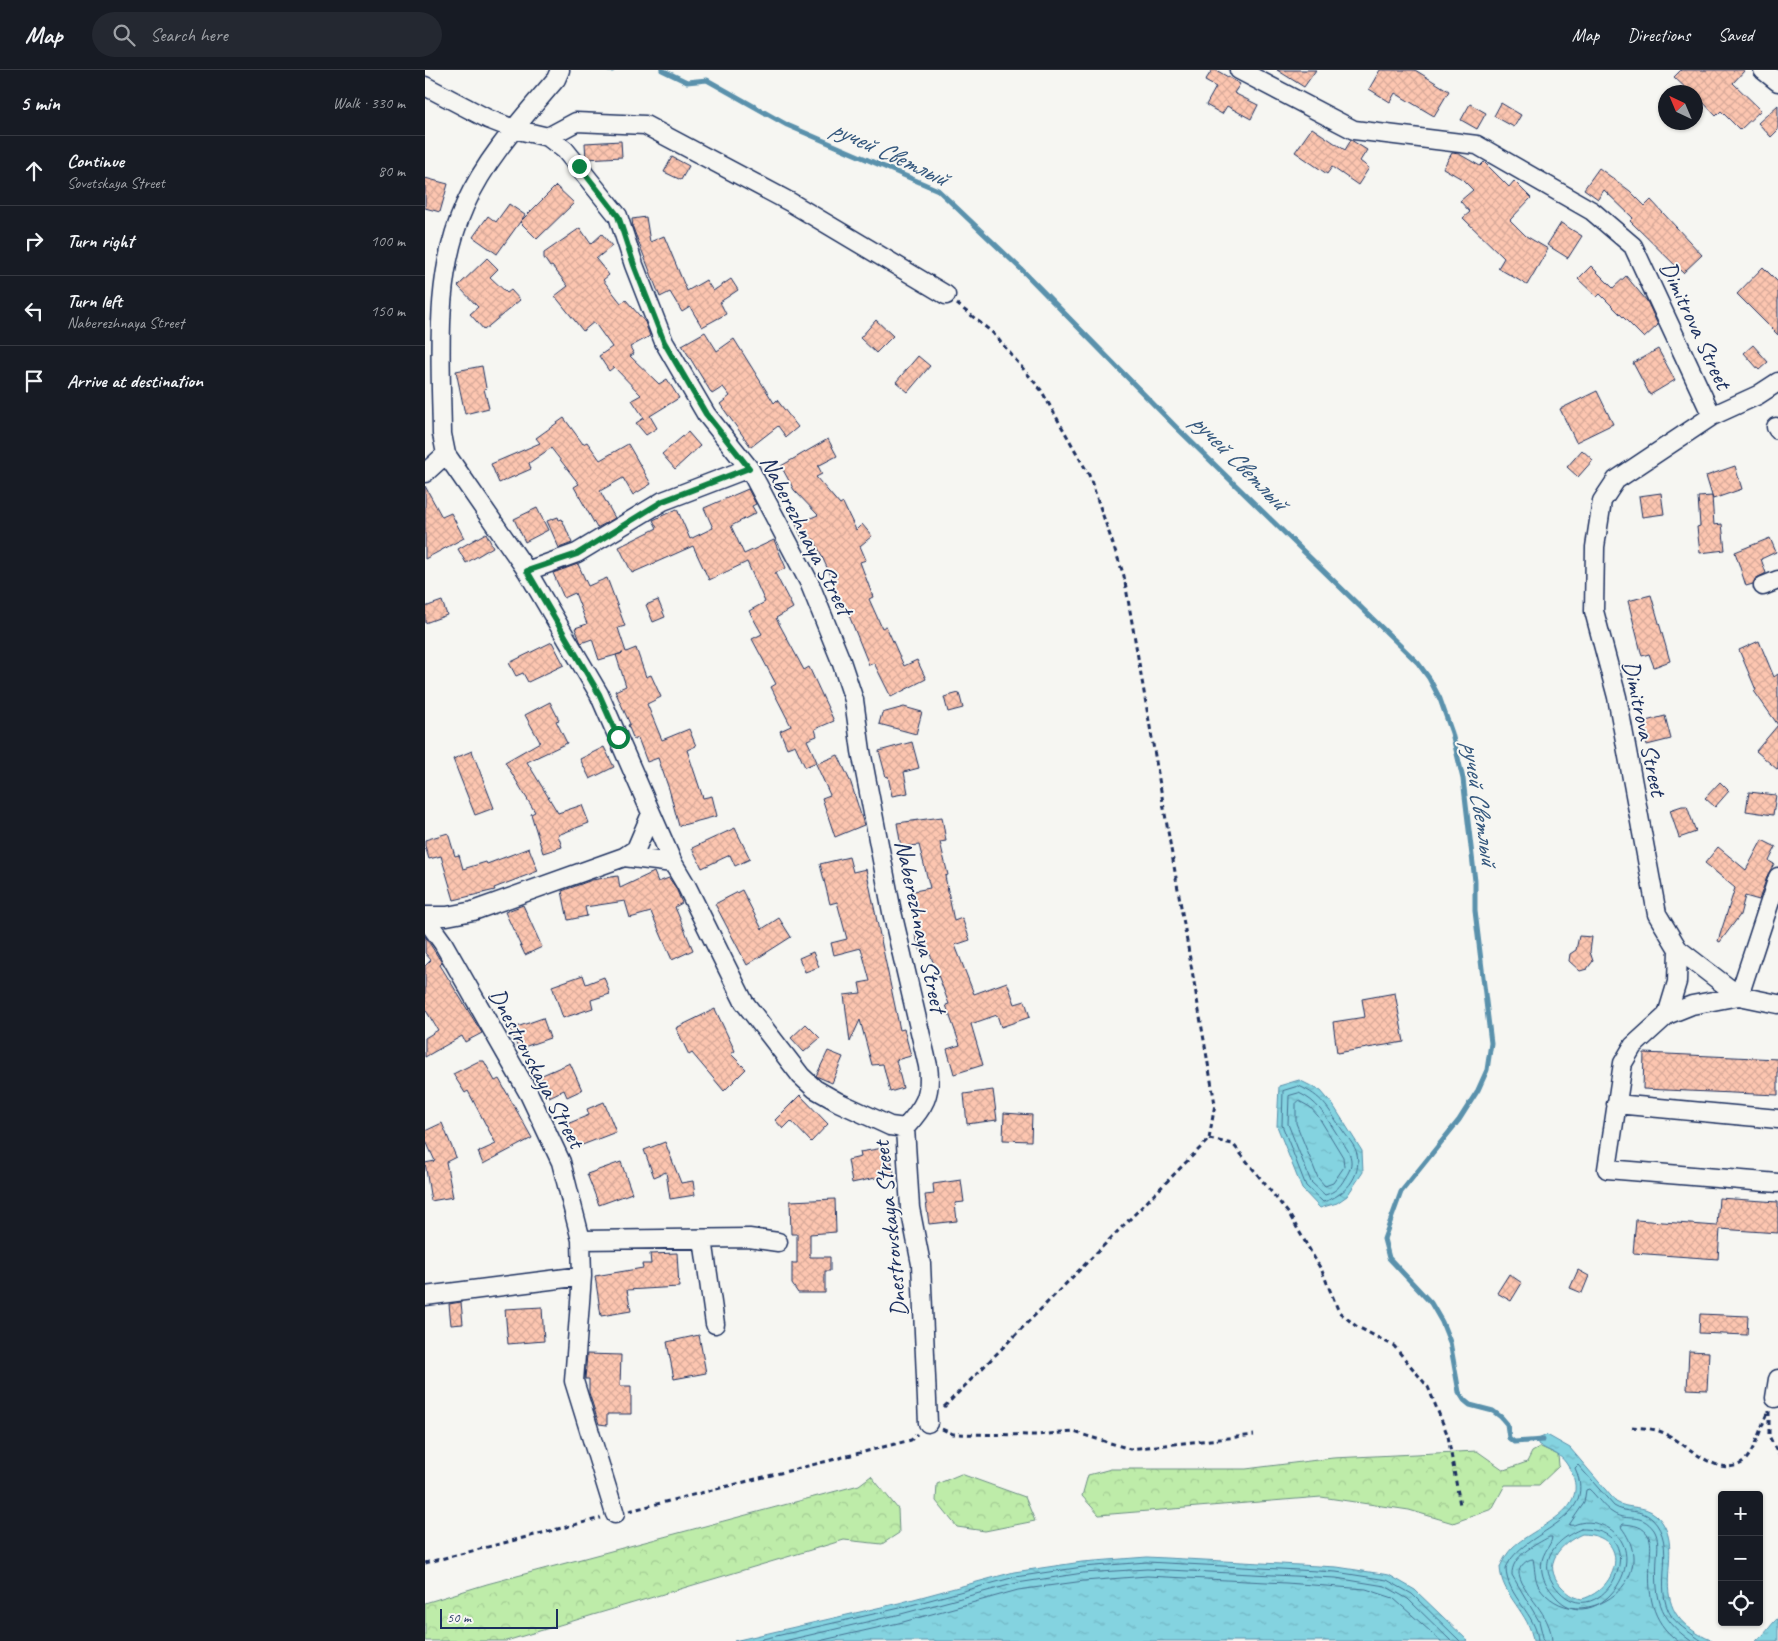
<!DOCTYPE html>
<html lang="en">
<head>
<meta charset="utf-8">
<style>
	body { margin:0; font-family:Caveat,sans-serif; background:#242831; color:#f1f3f6 }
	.controls { position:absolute; right:15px; bottom:15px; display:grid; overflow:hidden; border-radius:5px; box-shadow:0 1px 4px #0004 }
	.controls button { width:45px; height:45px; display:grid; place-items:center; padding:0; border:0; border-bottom:1px solid #363941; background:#171b24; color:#f1f3f6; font:25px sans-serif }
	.compass { position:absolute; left:1233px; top:15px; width:45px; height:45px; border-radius:50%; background:#171b24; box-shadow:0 1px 4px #0004; rotate:316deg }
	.scale { position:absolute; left:15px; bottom:12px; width:118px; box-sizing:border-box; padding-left:5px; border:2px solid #1b2f5e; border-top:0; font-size:14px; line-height:18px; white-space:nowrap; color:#1b2f5e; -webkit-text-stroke:4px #f6f6f2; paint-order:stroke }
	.stop { position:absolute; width:15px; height:15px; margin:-11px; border:4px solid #0b8043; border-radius:50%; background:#fff }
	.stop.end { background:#0b8043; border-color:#fff; box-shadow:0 1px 5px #0008 }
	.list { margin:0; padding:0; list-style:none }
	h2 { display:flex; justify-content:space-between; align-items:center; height:65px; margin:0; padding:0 20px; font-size:21px }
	h2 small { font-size:16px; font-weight:400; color:#9ea1a6 }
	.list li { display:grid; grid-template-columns:32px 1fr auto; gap:15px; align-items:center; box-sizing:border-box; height:70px; padding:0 20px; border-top:1px solid #363941 }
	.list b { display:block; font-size:19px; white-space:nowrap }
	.list p { margin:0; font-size:16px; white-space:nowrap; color:#9ea1a6 }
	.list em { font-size:16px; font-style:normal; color:#9ea1a6 }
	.icon { flex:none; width:28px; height:28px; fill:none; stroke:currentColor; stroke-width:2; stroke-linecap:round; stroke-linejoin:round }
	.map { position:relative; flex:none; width:1353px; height:1571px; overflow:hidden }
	header { display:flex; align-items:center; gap:30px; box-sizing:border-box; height:70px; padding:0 25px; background:#171b24; border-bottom:1px solid #363941 }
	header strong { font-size:24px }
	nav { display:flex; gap:28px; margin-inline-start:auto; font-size:18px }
	.search { width:350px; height:45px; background:#242831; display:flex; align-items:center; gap:12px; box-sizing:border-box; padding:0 18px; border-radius:28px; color:#9ea1a6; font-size:19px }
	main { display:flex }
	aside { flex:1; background:#171b24 }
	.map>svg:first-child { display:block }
</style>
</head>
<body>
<header>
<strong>Map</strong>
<div class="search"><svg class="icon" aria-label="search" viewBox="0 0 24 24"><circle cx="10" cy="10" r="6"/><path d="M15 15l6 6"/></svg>Search here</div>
<nav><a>Map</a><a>Directions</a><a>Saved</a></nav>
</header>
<main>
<aside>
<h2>5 min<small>Walk · 330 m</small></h2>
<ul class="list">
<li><svg class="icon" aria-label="ahead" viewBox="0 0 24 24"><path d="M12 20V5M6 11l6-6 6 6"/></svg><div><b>Continue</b><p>Sovetskaya Street</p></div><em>80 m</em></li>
<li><svg class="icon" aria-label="right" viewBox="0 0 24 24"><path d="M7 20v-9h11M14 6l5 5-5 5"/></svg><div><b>Turn right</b></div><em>100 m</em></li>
<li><svg class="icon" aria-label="left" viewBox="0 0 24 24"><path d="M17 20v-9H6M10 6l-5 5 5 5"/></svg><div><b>Turn left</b><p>Naberezhnaya Street</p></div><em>150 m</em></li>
<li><svg class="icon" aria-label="arrive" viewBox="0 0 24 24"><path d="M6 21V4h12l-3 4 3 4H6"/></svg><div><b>Arrive at destination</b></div></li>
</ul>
</aside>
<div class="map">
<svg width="1353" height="1571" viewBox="0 0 1353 1571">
	<defs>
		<pattern id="forest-crowns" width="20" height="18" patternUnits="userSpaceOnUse" patternTransform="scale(1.25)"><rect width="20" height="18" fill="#beeca9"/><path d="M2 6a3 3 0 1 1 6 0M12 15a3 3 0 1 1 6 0" fill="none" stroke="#a3cb94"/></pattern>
		<pattern id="water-ripples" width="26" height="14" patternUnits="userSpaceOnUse" patternTransform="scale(1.25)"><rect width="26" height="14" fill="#84d3e0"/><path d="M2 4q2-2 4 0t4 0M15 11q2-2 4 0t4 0" fill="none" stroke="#71b5c3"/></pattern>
		<pattern id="building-cross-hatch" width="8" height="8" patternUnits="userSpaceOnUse" patternTransform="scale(1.25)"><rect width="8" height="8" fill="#fdc6b0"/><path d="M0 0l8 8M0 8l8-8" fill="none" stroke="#d8aa9a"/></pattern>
	</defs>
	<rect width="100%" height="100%" fill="#f6f6f2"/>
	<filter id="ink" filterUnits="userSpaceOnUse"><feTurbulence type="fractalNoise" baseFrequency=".02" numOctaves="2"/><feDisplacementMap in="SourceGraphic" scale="10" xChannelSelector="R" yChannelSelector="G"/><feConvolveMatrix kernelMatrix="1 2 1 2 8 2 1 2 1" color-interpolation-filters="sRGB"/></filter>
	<g filter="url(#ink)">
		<path fill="url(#forest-crowns)" stroke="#6c8e84" d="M1116,1377L1133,1385L1134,1396L1114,1415H1080L1067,1439L1028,1453L984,1440L896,1427L674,1445L657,1426L663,1405L686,1399H821L908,1388L1052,1381L1079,1400L1102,1392L1107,1382Z
			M536,1404L600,1427L610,1451L560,1461L532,1457L511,1431L512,1414Z
			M446,1406L473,1439L474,1463L457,1474L419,1470L81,1571H0V1533L62,1514L434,1415Z"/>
		<path fill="url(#water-ripples)" stroke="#5a91ac" fill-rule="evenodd" d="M874,1010L896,1021L908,1035L937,1081L938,1102L922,1126L912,1133L895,1138L877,1119L852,1056L854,1016Z
			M1122,1365L1145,1378L1191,1432C1204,1440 1218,1434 1231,1445C1269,1481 1207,1538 1288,1571H1108C1105,1543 1076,1526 1075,1497C1078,1490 1082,1483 1088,1477C1113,1454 1173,1439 1141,1393C1134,1382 1121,1381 1113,1374V1369ZM1157,1464C1207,1465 1194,1519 1157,1529C1147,1527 1143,1523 1136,1516C1116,1494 1135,1474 1157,1464Z
			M722,1487L912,1497L964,1505L990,1520L1043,1571H309L474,1533L589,1502L657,1492Z
			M1353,1548V1571H1330C1339,1567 1345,1555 1353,1548Z"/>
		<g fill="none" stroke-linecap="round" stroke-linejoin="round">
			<path stroke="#457192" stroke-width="1" d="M874,1016C898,1027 902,1037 916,1058C921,1066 930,1075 932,1084C937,1107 919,1126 898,1132L881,1116L857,1055L858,1021Z
				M874,1023C893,1032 899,1044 910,1061C921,1079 934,1088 920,1108C915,1117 910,1122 900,1125L886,1112L863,1054L864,1026Z
				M874,1031L885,1037L893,1046L918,1087L919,1097L908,1113L900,1116L893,1108L871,1053V1034Z
				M1156,1459C1234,1458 1177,1567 1134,1521C1109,1494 1129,1470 1156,1459Z
				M329,1571L475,1538L590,1507L658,1497L722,1492L911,1502L962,1510L987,1524L1035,1571
				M359,1571L476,1544L592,1513L658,1503L722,1499L911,1508L960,1516L983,1529L1026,1571
				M394,1571L478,1552L593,1520L659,1511L722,1506L861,1513L941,1519L968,1528L1016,1571
				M1113,1571C1112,1544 1081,1526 1081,1498C1097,1459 1175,1453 1150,1398L1153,1395L1189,1436C1201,1444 1216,1438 1227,1449C1254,1475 1226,1517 1247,1547C1255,1557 1267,1564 1277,1571
				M1119,1571L1114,1551L1087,1505C1086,1486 1110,1475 1124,1467H1127C1127,1476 1113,1485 1117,1502C1119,1513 1125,1520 1132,1528C1168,1566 1225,1496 1190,1463C1182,1455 1166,1450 1155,1453C1150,1454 1149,1456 1144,1455L1159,1433L1161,1420L1164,1419C1172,1426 1178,1437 1188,1443C1203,1453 1215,1441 1229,1460C1234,1468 1233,1478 1232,1487C1230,1526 1232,1547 1266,1571
				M1127,1571C1126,1543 1099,1526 1094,1504C1093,1497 1102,1489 1108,1489C1110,1497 1109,1506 1113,1515C1148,1571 1241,1514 1196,1457L1198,1454C1209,1455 1219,1456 1224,1467C1227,1474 1225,1483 1225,1491C1223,1522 1225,1551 1253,1571"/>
			<path stroke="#5a91ac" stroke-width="5" d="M184,0H187
				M237,0L262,12L282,10L362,55L513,120L597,200L751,357L993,593L1004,608L1015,629L1027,663L1038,709L1050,811V841L1066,973L1062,1000L1053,1020L1034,1050L976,1122L959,1169L964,1188L1006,1233L1017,1252L1025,1272L1034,1322L1039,1330L1045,1335L1068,1341L1076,1347L1082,1354L1084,1368L1089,1372L1118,1370"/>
		</g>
		<path fill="url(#building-cross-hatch)" stroke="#1b2f5e" d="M787,0H791L815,14L809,23L833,35L826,49L802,36L797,44L781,35L791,17L780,11Z
			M852,0H891L879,17Z
			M955,0H990L1024,21L1009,46L970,23L965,32L944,19Z
			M1256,0H1320L1308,13L1336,40L1315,60L1296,41L1291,46L1277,31L1276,33L1270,28V22H1265L1249,7Z
			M1076,33L1096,45L1089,57L1069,46Z
			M1045,34L1061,43L1052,59L1036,50Z
			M1353,35V60L1346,67L1333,53Z
			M887,58L920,80L926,70L942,80L935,91L944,98L933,115L907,97L902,104L870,82Z
			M196,71L197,87L161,89L160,73Z
			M1027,83L1034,84L1055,96L1059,92L1084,117L1089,111L1106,128L1085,150L1101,166L1123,179L1102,215L1073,198L1079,188L1038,148L1045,142L1035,131L1048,120L1037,109L1018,98Z
			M247,87L264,96L256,110L239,102Z
			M1174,98L1205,121L1220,136L1226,130L1277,185L1258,203L1205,151L1208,148L1179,120L1173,129L1159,119Z
			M0,108L23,114L15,142L0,138Z
			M131,116L149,133L112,169L95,152Z
			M84,134L100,145L72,184L48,167L63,146L71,152Z
			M221,147L225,172L239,166L262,221L281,210L288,221L306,209L313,220L295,232L301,244L277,257L265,237L257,242L245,222L235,227L208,158L207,149Z
			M1136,153L1157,166L1143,188L1122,175Z
			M155,158L166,174L177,164L187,176L171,189L184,205L178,210L196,233L201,230L220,252L225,266L205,277L209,284L205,286L234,314L242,309L254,328L225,346L232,358L221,365L211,353L219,348L207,330L216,325L189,297L184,301L174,286L187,277L169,252L158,261L130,226L143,216L127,196L125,197L119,188V183Z
			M62,188L73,199L65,207L82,223L86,220L95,230L59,260L45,244L53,237L33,216Z
			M1166,196L1188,218L1201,206L1222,231L1233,255L1219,268L1175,224L1172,227L1153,209Z
			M1338,197L1353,212V265L1312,224Z
			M451,250L468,266L451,283L435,268Z
			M280,262L292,281L309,269L349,333L352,330L373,357L361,367L353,356L326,377L295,334L305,326L298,317L287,324L257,275Z
			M1328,275L1343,292L1334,300L1319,283Z
			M1233,279L1250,310L1225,325L1208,293Z
			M493,286L505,296L483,322L471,312Z
			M57,296L61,318L59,319L64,338L40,344L31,301Z
			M1172,321L1188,354L1151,372L1135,339Z
			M139,348L158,374L162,372L175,390L203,374L226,414L208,425L198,408L175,421L190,448L172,458L149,417L154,414L126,378L104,393L106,399L74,413L66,394L115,373L111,368Z
			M263,362L275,376L250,399L237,384Z
			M403,369L412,386L393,396L397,404L391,407L415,435L418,433L431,460L437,454L447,466L435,476L441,490L435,492L448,527L444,529L457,558L461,556L479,596L492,590L501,609L466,627L449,593L444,595L421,538L417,539L408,516L410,515L389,469L379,473L371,454L393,445L369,420L356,396Z
			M1157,380L1168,390L1153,407L1142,397Z
			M1310,396L1317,419L1288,429L1281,406Z
			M0,416L17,447L26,443L39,468L0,489Z
			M323,419L331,434L327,436L331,443L306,456L319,484L349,470L361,498L350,503L368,538L351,548L379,600L384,597L409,651L390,659L392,666L382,670L392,692L380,697L370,675L362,678L355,661L366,656L346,617L351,614L327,569L337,564L324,541L340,532L322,492L284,510L268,476L207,503L194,477L232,458L228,450L252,439L265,469L288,458L279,438Z
			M1236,423L1239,444L1217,447L1214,426Z
			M1287,426L1289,455L1297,454L1300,480L1275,483L1272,457L1275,456L1273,427Z
			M112,438L123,460L100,472L89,449Z
			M133,447L134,450L137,449L147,473L134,478L122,451Z
			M61,463L68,477L41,493L33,479Z
			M1345,468L1351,482L1336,489L1341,503L1330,509L1328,514L1321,516L1310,482Z
			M153,494L163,516L182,508L200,556L193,558L201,582L211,578L221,607L226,605L236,627L222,634L237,670L264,659L271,676L262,680L278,728L287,726L292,746L254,756L244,719L233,688L222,692L213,668L209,670L203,655L205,654L190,621L201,616L191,585L198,583L174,590L167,569L156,573L150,558L162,554L150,523L139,528L128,503Z
			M1226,525L1245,591L1229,597L1224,584L1217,586L1203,531Z
			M233,530L240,547L228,552L221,535Z
			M17,531L22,545L0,553V537Z
			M1334,571L1349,607L1353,604V655L1329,621L1331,620L1314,580Z
			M127,572L139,595L103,612L98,603L91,606L84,593Z
			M534,623L538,638L523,642L519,627Z
			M125,632L134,650L131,651L142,673L102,692L133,743L157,735L164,753L133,765L137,777L118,783L106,744L110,742L80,692L115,672L100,645Z
			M479,637L497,642L491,664L454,654L457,643Z
			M1240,646L1246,669L1222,675L1217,652Z
			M1353,655V700L1331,681Z
			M487,672L494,698L479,702L483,723L467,726L463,706L461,707L454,681Z
			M179,677L189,697L165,709L155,689Z
			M47,681L69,738L50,745L28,689Z
			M413,685L426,713L439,755L410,767L397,728L405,725L391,694Z
			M1295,712L1304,721L1290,737L1280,728Z
			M1324,722L1351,725L1348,745L1321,741Z
			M1257,736H1262L1271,762L1254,768L1245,740Z
			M517,747L521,771L515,772L523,805L520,806L529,851L537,848L545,870L530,875L549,924L582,912L590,934L600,931L605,947L576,957L572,945L546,954L558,995L529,1004L522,979L535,975L521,935L524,934L505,884L498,887L490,865L492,864L484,822L505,818L494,775L476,777L472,753Z
			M310,758L325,789L310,796L305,785L277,798L267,778Z
			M23,763L30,786L34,785L38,799L61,792L62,794L104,778L113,801L69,818L70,820L29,830L16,786L4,789L0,776V770Z
			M1337,770L1351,777L1344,791L1349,794L1343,804L1334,830L1320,826L1315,845L1295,872L1293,871L1310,818L1280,793L1293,777L1321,800Z
			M424,787L428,802L441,799L475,960L479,959L486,986L471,990L478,1018L465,1022L458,994L447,995L435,950L425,972L419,925L436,923L434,913L445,911L436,878L409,885L406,873L422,869L412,832L405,834L395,794Z
			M229,802L233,812L244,808L251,818L257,833L250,837L268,880L247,890L226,842L205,848L200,831L160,837L162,846L143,850L137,821L167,810L193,806L195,818Z
			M317,820L337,859L354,848L366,867L322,895L290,834Z
			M98,835L117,877L100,885L80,842Z
			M0,866L17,893L15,895L57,963L40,972L37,966L0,987V968L13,960L0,939V896L6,890L0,883Z
			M1154,866L1167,867L1165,882L1168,891L1162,899L1155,901L1144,891L1145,884L1151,880Z
			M388,882L394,897L380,902L374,888Z
			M158,905L161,914L179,907L185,924L166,930L168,938L138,948L127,916Z
			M970,923L979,972L912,983L908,952L940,947L937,929Z
			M290,939L310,981L306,984L321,999L299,1021L267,983L264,985L251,958Z
			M118,948L125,968L93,979L86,959Z
			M381,954L395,968L379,982L366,968Z
			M403,981L418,987L407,1013L391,1006Z
			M1219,983L1353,989V1025L1218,1019Z
			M54,991H59L70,1011L74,1009L107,1068L58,1094L53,1082L71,1074L43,1021L40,1023L28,1004Z
			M145,993L157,1020L142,1027L139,1020L124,1027L115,1006Z
			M568,1020L572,1050L542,1054L539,1024Z
			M375,1025L403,1054L386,1072L366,1051L358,1059L350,1050Z
			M179,1032L191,1062L152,1077L142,1054L164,1045L162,1039Z
			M579,1043L607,1045L606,1071L578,1070Z
			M17,1053L31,1087L21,1092L28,1127L6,1131L0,1093L10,1091L0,1069V1061Z
			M240,1072L256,1113L268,1111L270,1125L245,1129L241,1102L229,1107L219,1080Z
			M464,1077L469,1104L427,1113L423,1090L436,1087L435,1082Z
			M196,1092L207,1123L174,1135L162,1104Z
			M536,1110L539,1132L530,1133L532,1151L504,1154L500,1125L509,1124L508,1114Z
			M1294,1128L1353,1132V1163L1295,1159L1293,1189L1208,1183L1211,1150L1292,1156Z
			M410,1129L411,1162L385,1164V1187H405V1201H400V1223H373L367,1214V1193H372V1164H366L365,1131Z
			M252,1183L254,1217L202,1220L206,1241L176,1246L170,1206L218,1198L217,1194H226L225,1184Z
			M1153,1200L1164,1206L1157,1223L1145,1218Z
			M1084,1204L1097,1213L1086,1231L1072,1223Z
			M36,1232L38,1254L26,1255L24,1234Z
			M117,1237L119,1271L83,1274L80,1239Z
			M1275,1244L1323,1246L1322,1265L1274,1263Z
			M274,1265L281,1303L249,1309L242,1272Z
			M1264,1281L1284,1282L1282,1320L1262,1319Z
			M162,1284L196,1285L195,1316H206V1344H182V1355L174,1354L164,1323V1309H160Z"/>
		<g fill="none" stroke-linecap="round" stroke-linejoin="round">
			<g stroke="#1b2f5e" stroke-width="21">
				<path id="minor" d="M135,0L131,9C98,48 61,88 40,135C8,206 16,288 17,364L21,384L102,501L174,624L248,793L261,815L319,932L376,1006L390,1019L413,1032L465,1056L480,1058
					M814,0L929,60L1052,75L1167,141L1208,176L1287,346
					M1338,0L1353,12
					M0,16L63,49L89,59L123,67L140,80L193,146L209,195L239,272L281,344L324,398L384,512L416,591L429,630L436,681L467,842L503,996C507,1025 499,1037 480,1058
					M123,67L151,52L220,55L365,132L521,225
					M1353,312L1333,325L1287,346L1191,410L1177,431L1170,477L1169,541L1192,627L1232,844L1253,879L1314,926L1353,934
					M1351,357L1353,360
					M0,403L21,384
					M102,501L152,483L238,431L324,398
					M1338,516L1353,510
					M199,787L211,779L226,744
					M0,846H22L48,841L199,787L248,793
					M0,848L18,873L104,1024L136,1092L156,1170L157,1206L149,1311L190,1444
					M1253,879L1252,912L1242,945L1208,976L1198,993L1182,1099L1353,1113
					M1314,926L1353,807
					M1242,945L1267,935L1314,926
					M1191,1034L1353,1049
					M480,1058L485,1138L496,1194L503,1353
					M278,1169L290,1254
					M156,1170L324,1168L353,1172
					M0,1226L157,1206
					M1350,1328L1353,1309"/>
			</g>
			<path stroke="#1b2f5e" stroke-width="3" stroke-dasharray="5 4" stroke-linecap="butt" d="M784,1069L808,1074L864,1144L897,1201L914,1242L931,1256L969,1276L1003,1317L1023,1366L1035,1435
				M519,1337L784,1069L790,1034L699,506L664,405L616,320L568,263L532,234
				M1344,1341V1366L1353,1384
				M1207,1357C1215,1358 1225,1358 1234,1361C1259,1369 1289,1409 1317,1393C1328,1386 1337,1354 1343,1341
				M517,1359L528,1364L611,1365L649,1362L705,1379L829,1365
				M204,1441L486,1370L492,1364
				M0,1493L176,1448"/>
			<use href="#minor" stroke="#f6f6f2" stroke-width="18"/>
		</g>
	</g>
	<g fill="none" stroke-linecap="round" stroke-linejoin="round" filter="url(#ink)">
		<path stroke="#0b8043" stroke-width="6" d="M154,96L193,146L209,195L239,272L281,344L324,398L238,431L152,484L102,501L174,624L193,667"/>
	</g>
	<g text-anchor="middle" stroke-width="4" stroke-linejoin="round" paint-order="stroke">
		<g font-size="24" fill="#1b2f5e" stroke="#f6f6f2">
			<text transform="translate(1271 255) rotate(65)" y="8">Dimitrova Street</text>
			<text transform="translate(382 465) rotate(63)" y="8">Naberezhnaya Street</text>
			<text transform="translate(1220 658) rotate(78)" y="8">Dimitrova Street</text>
			<text transform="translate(496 856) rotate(78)" y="8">Naberezhnaya Street</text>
			<text transform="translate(112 998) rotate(62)" y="8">Dnestrovskaya Street</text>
			<text transform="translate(465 1159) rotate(-96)" y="8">Dnestrovskaya Street</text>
		</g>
		<g font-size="25" font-style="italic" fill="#35587e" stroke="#f6f6f2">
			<text transform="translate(465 82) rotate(25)" y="9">ручей Светлый</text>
			<text transform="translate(815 391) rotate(45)" y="9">ручей Светлый</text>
			<text transform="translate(1056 733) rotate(81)" y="9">ручей Светлый</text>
		</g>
	</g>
</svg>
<div class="controls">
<button>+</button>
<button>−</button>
<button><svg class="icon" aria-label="locate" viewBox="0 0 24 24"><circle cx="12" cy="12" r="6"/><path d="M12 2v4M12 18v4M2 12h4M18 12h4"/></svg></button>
</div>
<svg class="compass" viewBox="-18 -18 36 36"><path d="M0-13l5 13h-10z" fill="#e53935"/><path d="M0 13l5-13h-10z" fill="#9ea1a6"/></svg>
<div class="scale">50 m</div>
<div class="stop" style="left:193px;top:667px"></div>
<div class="stop end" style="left:154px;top:96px"></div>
</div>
</main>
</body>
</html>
